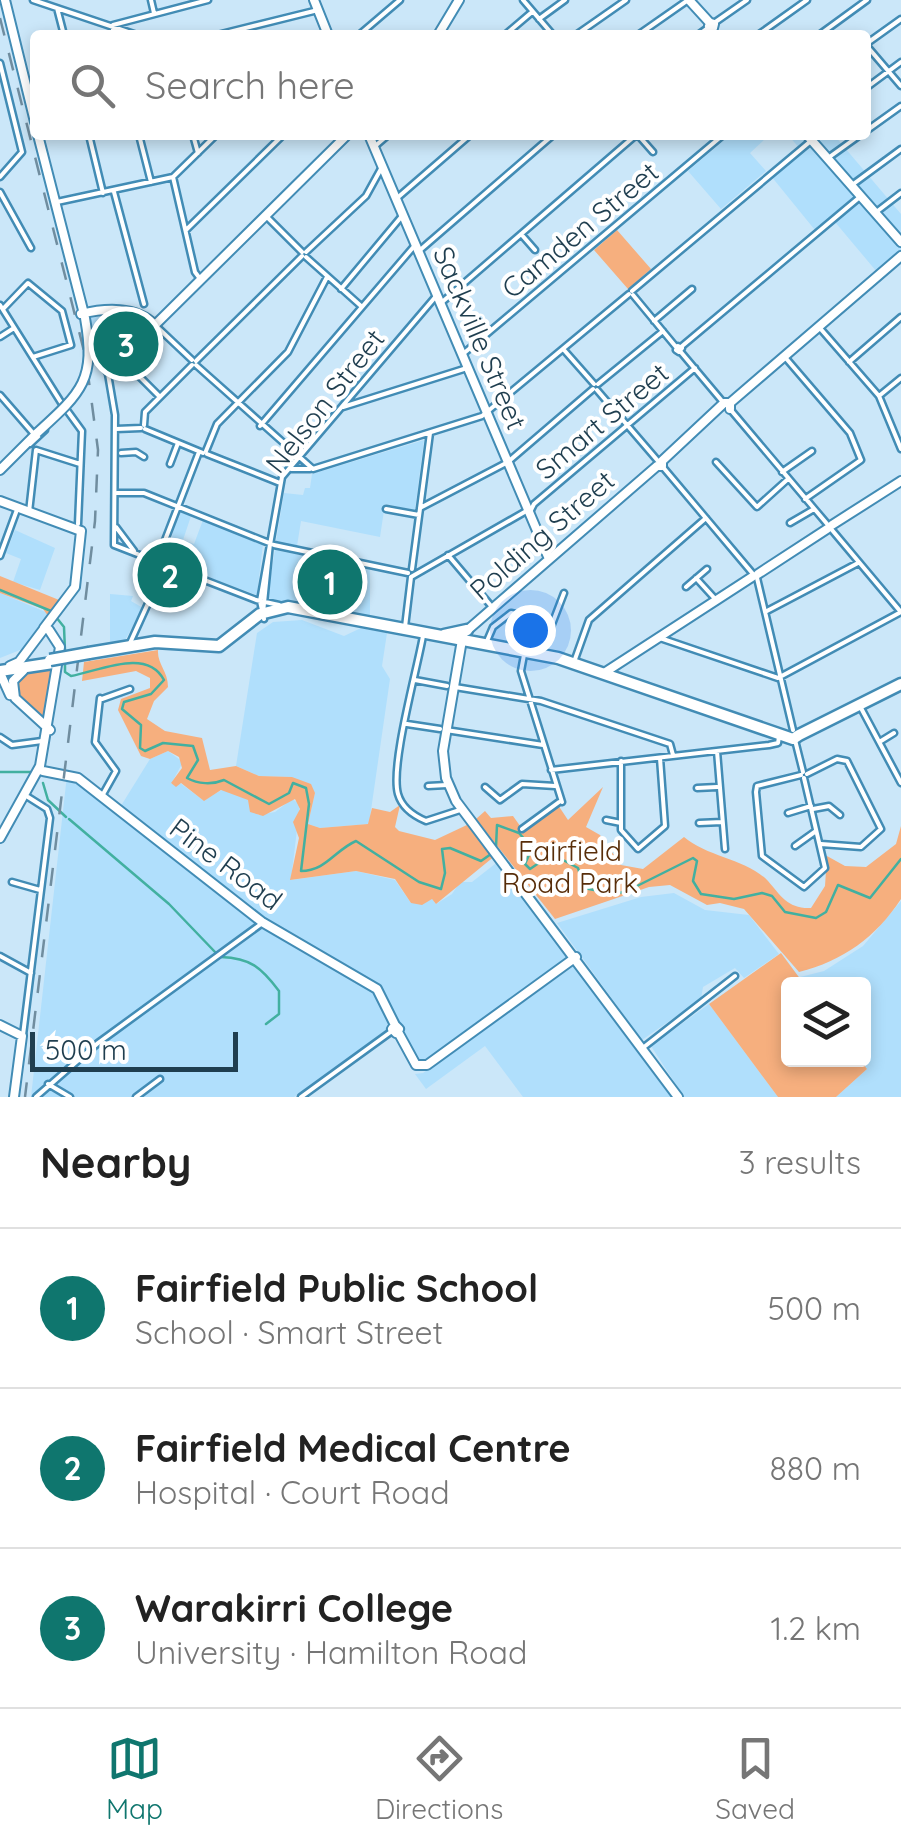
<!DOCTYPE html>
<html lang="en">
<head>
<meta charset="utf-8">
<style>
	body { margin:0; font-family:Quicksand,sans-serif; background:#f2f2f2; color:#222 }
	.controls { position:absolute; right:30px; bottom:30px; display:grid; overflow:hidden; border-radius:10px; box-shadow:0 5px 15px #0003 }
	.controls button { width:90px; height:90px; display:grid; place-items:center; padding:0; border:0; border-bottom:2px solid #e0e0e0; background:#fff; color:#222; font:50px sans-serif }
	.scale { position:absolute; left:30px; bottom:25px; width:208px; box-sizing:border-box; padding-left:10px; border:5px solid #1f3e4f; border-top:0; font-size:28px; line-height:35px; white-space:nowrap; color:#1f3e4f; -webkit-text-stroke:8px #fff; paint-order:stroke }
	.you { position:absolute; left:530px; top:630px; width:35px; height:35px; margin:-25px; border:8px solid #fff; border-radius:50%; background:#1a73e8; box-shadow:0 0 0 15px #1a73e833 }
	.badge { display:grid; place-items:center; width:65px; height:65px; border-radius:50%; background:#0f766e; color:#fff; font-size:32px; font-weight:700 }
	.pin { position:absolute; translate:-50% -50%; border:5px solid #fff; box-shadow:0 2px 10px #0006 }
	.list { margin:0; padding:0; list-style:none }
	h2 { display:flex; justify-content:space-between; align-items:center; height:130px; margin:0; padding:0 40px; font-size:42px }
	h2 small { font-size:32px; font-weight:400; color:#767676 }
	.list li { display:grid; grid-template-columns:65px 1fr auto; gap:30px; align-items:center; box-sizing:border-box; height:160px; padding:0 40px; border-top:2px solid #e0e0e0 }
	.list b { display:block; font-size:38px; white-space:nowrap }
	.list p { margin:0; font-size:32px; white-space:nowrap; color:#767676 }
	.list em { font-size:32px; font-style:normal; color:#767676 }
	.icon { flex:none; width:55px; height:55px; fill:none; stroke:currentColor; stroke-width:2; stroke-linecap:round; stroke-linejoin:round }
	.map { position:relative; flex:none; width:901px; height:1097px; overflow:hidden }
	.search { position:absolute; background:#fff; box-shadow:0 5px 15px #0003; left:30px; right:30px; top:30px; height:110px; display:flex; align-items:center; gap:25px; box-sizing:border-box; padding:0 35px; border-radius:10px; color:#767676; font-size:38px }
	.sheet { height:610px; background:#fff }
	nav { display:flex; justify-content:space-around; align-items:center; box-sizing:border-box; height:140px; border-top:2px solid #e0e0e0; background:#fff; font-size:28px; color:#767676 }
	nav a { display:grid; justify-items:center; gap:5px }
	nav .on { color:#0f766e }
	.map>svg:first-child { display:block }
</style>
</head>
<body>
<div class="map">
<svg width="901" height="1097" viewBox="0 0 901 1097">
	<rect width="100%" height="100%" fill="#cbe7f9"/>
	<path fill="#b0dffc" d="M730,135H761L765,139L750,153L766,171L721,209L688,171Z
		M788,135H834L901,214V251L877,272L835,222L819,235L771,176L801,150Z
		M114,312L142,318L145,329L108,364L89,317Z
		M424,440L415,510L385,504L380,537L301,521L297,546L276,541L284,493L303,495L305,488H310L312,474Z
		M179,511L191,516L183,540L194,544L203,520L263,544L257,595L165,561Z
		M15,530L55,548L40,590L13,582L21,559L6,553Z
		M275,550L370,569V621L366,615L345,611L340,614L267,598Z
		M0,593L48,613L25,648L0,658Z
		M110,594L133,596L131,601L143,608L124,642L110,643Z
		M302,620L344,636L361,628L387,633L382,666L390,679L369,824L320,828L308,824L315,793L292,777L259,776L236,766L257,633L273,622Z
		M168,751L183,762L171,784L180,783L203,800L222,790L231,791L248,800L258,815L275,812L292,799L300,804L291,880L356,871L395,880L411,903L432,899L436,904L452,894L460,882H472L500,860L568,957L426,1061L417,1059L399,1022L294,1097H31L67,775L119,809L150,759Z
		M674,893L705,910L749,915L779,954L744,978L735,968L703,987L701,999L642,1040L557,923L641,897Z
		M901,901V1097H836L867,1069L859,1060H864V984H801L796,978L824,971L863,946Z
		M574,966L674,1097H523L485,1046L426,1089L415,1074L423,1073Z
		M709,1004L778,1097H684L651,1046Z"/>
	<path fill="#f6af7e" d="M617,230L651,269L628,289L594,250Z
		M0,576L64,602L51,620L43,609L0,593Z
		M158,650C157,664 168,671 168,687L154,701L147,719L165,731L202,738L210,770L236,766L259,776L292,777L311,784L315,793L308,824L320,828L368,824L372,808L390,812L400,805L395,827L399,831L435,840L469,824L496,855L436,904L432,899L422,905L411,903L395,879L356,871L290,880L299,838L293,822L300,809L295,799L263,816L250,812L248,800L221,790L204,801L181,783L176,787L171,783L182,768L179,757L168,751L150,759L141,756L118,710L121,699L150,688V678L136,671L82,681L84,662Z
		M52,666L46,714L39,718L15,695L16,678Z
		M603,787L586,827L600,835L621,865L643,869L684,837C707,857 747,859 768,881C781,896 788,909 811,908L825,886L827,856L845,866L866,867L896,844L901,826V899C876,937 843,961 799,972L744,909L720,903L707,905L670,885L649,887L555,919L476,819L485,811L491,818L513,816L523,830L558,805L568,820Z
		M781,953L804,984H788V1060H860L867,1069L836,1097H778L709,1004Z"/>
	<g fill="none" stroke-linecap="round" stroke-linejoin="round">
		<path stroke="#42b0a0" stroke-width="2.5" d="M0,590L51,611
			M56,617L64,627L65,651
			M65,659V672L71,676C99,671 147,647 164,680L151,694L124,702L122,709L141,725L140,748L145,751L163,743L193,746L198,760L187,778C198,784 212,785 224,780L269,804L289,793L293,783L306,788L309,804L301,871C326,871 335,850 356,841L419,882L441,889L445,873L442,849L450,848L481,861L491,854
			M0,772H31
			M43,783L48,800L66,817
			M69,819L169,904L216,953
			M496,847L497,825L519,833L532,848L525,864L530,869L552,854L578,868L584,888L614,894L627,891L693,858L697,861L693,881L701,894L734,899L762,893L772,896L785,912L816,918L826,912L838,885L870,898L901,859
			M221,957C250,958 261,967 279,991V1014L266,1024"/>
		<g stroke="#428cb5" stroke-width="9">
			<path id="street" d="M33,0L137,35
				M151,0L154,13
				M523,0L553,35
				M57,8L64,35
				M539,19L565,0
				M714,23L747,0
				M113,35V25L208,0
				M217,35L318,10
				M359,35L400,0
				M505,35L532,12
				M576,35L626,0
				M638,35L688,0
				M698,35L709,27
				M758,35L807,0
				M819,35L867,0
				M866,44L901,19
				M866,45L901,86
				M0,63L22,152L0,177
				M866,88L901,62
				M866,131L901,106
				M89,135L103,193
				M139,135L151,182
				M193,135L198,153
				M638,135L653,152
				M374,147L388,135
				M828,158L860,135
				M173,177L195,272L201,280
				M852,185L901,149
				M0,192L31,248
				M114,192L144,304
				M396,199L470,135
				M57,202L173,177L216,135
				M875,213L901,193
				M266,216L302,252
				M186,230L283,135
				M521,234L535,250
				M419,251L553,135
				M306,252L366,196L382,167
				M306,257L361,306
				M341,289L402,216
				M632,291L812,140
				M633,295L676,347
				M441,303L636,135
				M0,305L62,404
				M3,309L28,283L62,311L71,345L33,357
				M654,321L692,289
				M819,327L879,396L901,449
				M0,337L14,328
				M91,339L108,374L115,415L114,545L256,600L279,605
				M678,346L682,348L679,352L676,350Z
				M681,347L861,196
				M564,350L594,384
				M680,351L722,401
				M463,354L723,135
				M784,356L850,433L861,460L805,499
				M122,359L160,397
				M196,361L302,256
				M849,362L901,317
				M196,365L313,469L482,416L629,294
				M110,369L155,325L192,360
				M598,384L663,331
				M597,390L658,461
				M0,395L33,433
				M879,396L901,378
				M343,407L467,368
				M66,409L82,431L78,524
				M730,409L828,525
				M144,425L145,412L192,365
				M260,426L416,244
				M116,429L141,428
				M145,429L203,453
				M30,444L45,430
				M206,451L217,424L288,352L327,277
				M121,453L136,452L144,457
				M207,454L280,483
				M716,462L757,507L788,479
				M170,464L178,443
				M662,466L753,574
				M291,469H310
				M782,472L812,451
				M117,493H144L274,545L408,573
				M420,508L508,462L593,389
				M386,509L419,515
				M29,512L36,450L80,464
				M530,512L534,504L695,368
				M790,523L814,509
				M116,527L134,551
				M832,530L900,611
				M448,555L492,607
				M0,556L18,507
				M412,569L430,433
				M411,577L528,510
				M696,578L717,601
				M757,578L793,730
				M686,587L707,569
				M765,612L858,563
				M263,613L270,543
				M264,619L260,601L282,477L437,295
				M405,627L411,577
				M423,636C417,670 390,766 398,794C402,808 414,816 426,821L463,809
				M660,638L778,678L901,612
				M487,641L493,627L511,613L552,621
				M130,643L160,577L162,548L199,452
				M541,653L564,593
				M524,655L521,671L562,802
				M574,662L589,620L706,518
				M415,680L447,686
				M455,687L541,701L670,744L673,755
				M100,698L95,742L116,771L102,796
				M102,699L130,689
				M861,708L901,783
				M407,724L440,729
				M446,730L543,745
				M0,737L12,745L42,741
				M795,740L803,772
				M881,741L894,733
				M717,751L725,849
				M621,761V830L638,849L665,826L660,758
				M551,770L769,745L778,743L779,737
				M807,774L837,759L847,761L881,829L861,847L821,844
				M801,775L757,786L756,792L762,856L804,887L825,868L804,778
				M428,786L447,785
				M485,787L500,800L522,784L555,786
				M697,788L717,787
				M813,809L829,806L840,815
				M788,813L811,806
				M606,820L621,823
				M699,823L722,822
				M522,829L559,802
				M795,846L816,831
				M12,882L40,890
				M0,956L31,973
				M23,1035L50,818L47,809L28,797
				M644,1047L735,976
				M48,1084L70,1097
				M36,1097L98,1043L261,924
				M136,1097L160,1079
				M301,1097L392,1031"/>
		</g>
		<g stroke="#428cb5" stroke-width="12">
			<path id="secondary" d="M5,0L35,122
				M314,0L328,35
				M689,0L710,23
				M711,23L714,24L713,28L709,26Z
				M438,35L459,0
				M38,135L84,314
				M369,135L549,559
				M807,135L901,242
				M81,314C105,308 136,306 155,325L347,135
				M730,403L901,256
				M0,470L37,433
				M0,501L81,531
				M832,525L901,481
				M758,574L827,529
				M44,628L75,587L81,531
				M10,666L19,662L43,630
				M23,671L13,681L15,698L50,730
				M0,673L10,695
				M604,673L752,577
				M43,771L78,778L262,922L377,989L395,1025
				M0,838L40,766L60,647L49,630
				M0,1025L22,1036L14,1097
				M395,1025L399,1029L396,1033L392,1029Z
				M398,1032L416,1065H427L576,957
				M678,1097L456,801L446,778L443,751L463,634L657,466H662V461L724,403H730V409"/>
		</g>
		<g stroke="#428cb5" stroke-width="15">
			<path id="primary" d="M444,635L467,630
				M89,653L155,642L219,646L260,614L288,607L558,658L793,739L799,735
				M0,671L53,663
				M799,735L901,684"/>
		</g>
		<use href="#street" stroke="#fff" stroke-width="4"/>
		<use href="#secondary" stroke="#fff" stroke-width="8"/>
		<use href="#primary" stroke="#fff" stroke-width="10"/>
		<path stroke="#708d9f" stroke-width="2.5" stroke-dasharray="18 18" stroke-linecap="butt" d="M0,18L86,359L98,450L95,521L25,1097"/>
		<g stroke="#428cb5" stroke-width="12" stroke-linecap="butt">
			<path id="secondary-bridge" d="M37,433C82,392 96,380 85,318"/>
		</g>
		<g stroke="#428cb5" stroke-width="15" stroke-linecap="butt">
			<path id="primary-bridge" d="M50,660L89,653"/>
		</g>
		<use href="#secondary-bridge" stroke="#fff" stroke-width="8"/>
		<use href="#primary-bridge" stroke="#fff" stroke-width="10"/>
	</g>
	<g text-anchor="middle" stroke-width="8" stroke-linejoin="round" paint-order="stroke">
		<g font-size="28" fill="#1f3e4f" stroke="#fff">
			<text transform="translate(580 230) rotate(-40)" y="10">Camden Street</text>
			<text transform="translate(480 338) rotate(67)" y="10">Sackville Street</text>
			<text transform="translate(325 401) rotate(-52)" y="10">Nelson Street</text>
			<text transform="translate(602 421) rotate(-40)" y="10">Smart Street</text>
			<text transform="translate(542 535) rotate(-41)" y="10">Polding Street</text>
			<text transform="translate(226 864) rotate(37)" y="10">Pine Road</text>
		</g>
		<g font-size="28" fill="#582d09" stroke="#fff">
			<text x="570" y="861">Fairfield<tspan x="570" dy="32">Road Park</tspan></text>
		</g>
	</g>
</svg>
<div class="controls">
<button><svg class="icon" aria-label="layers" viewBox="0 0 24 24"><path d="M12 4l9 5-9 5-9-5zM3 14l9 5 9-5"/></svg></button>
</div>
<div class="scale">500 m</div>
<div class="you"></div>
<div class="pin badge" style="left:330px;top:582px">1</div>
<div class="pin badge" style="left:170px;top:575px">2</div>
<div class="pin badge" style="left:126px;top:344px">3</div>
<div class="search"><svg class="icon" aria-label="search" viewBox="0 0 24 24"><circle cx="10" cy="10" r="6"/><path d="M15 15l6 6"/></svg>Search here</div>
</div>
<section class="sheet">
<h2>Nearby<small>3 results</small></h2>
<ul class="list">
<li><span class="badge">1</span><div><b>Fairfield Public School</b><p>School · Smart Street</p></div><em>500 m</em></li>
<li><span class="badge">2</span><div><b>Fairfield Medical Centre</b><p>Hospital · Court Road</p></div><em>880 m</em></li>
<li><span class="badge">3</span><div><b>Warakirri College</b><p>University · Hamilton Road</p></div><em>1.2 km</em></li>
</ul>
</section>
<nav>
<a class="on"><svg class="icon" aria-label="map" viewBox="0 0 24 24"><path d="M3 6l6-2 6 2 6-2v14l-6 2-6-2-6 2zM9 4v14M15 6v14"/></svg>Map</a>
<a><svg class="icon" aria-label="directions" viewBox="0 0 24 24"><path d="M12 3l9 9-9 9-9-9zM9 14v-3h6M13 9l2 2-2 2"/></svg>Directions</a>
<a><svg class="icon" aria-label="saved" viewBox="0 0 24 24"><path d="M7 4h10v16l-5-4-5 4z"/></svg>Saved</a>
</nav>
</body>
</html>
